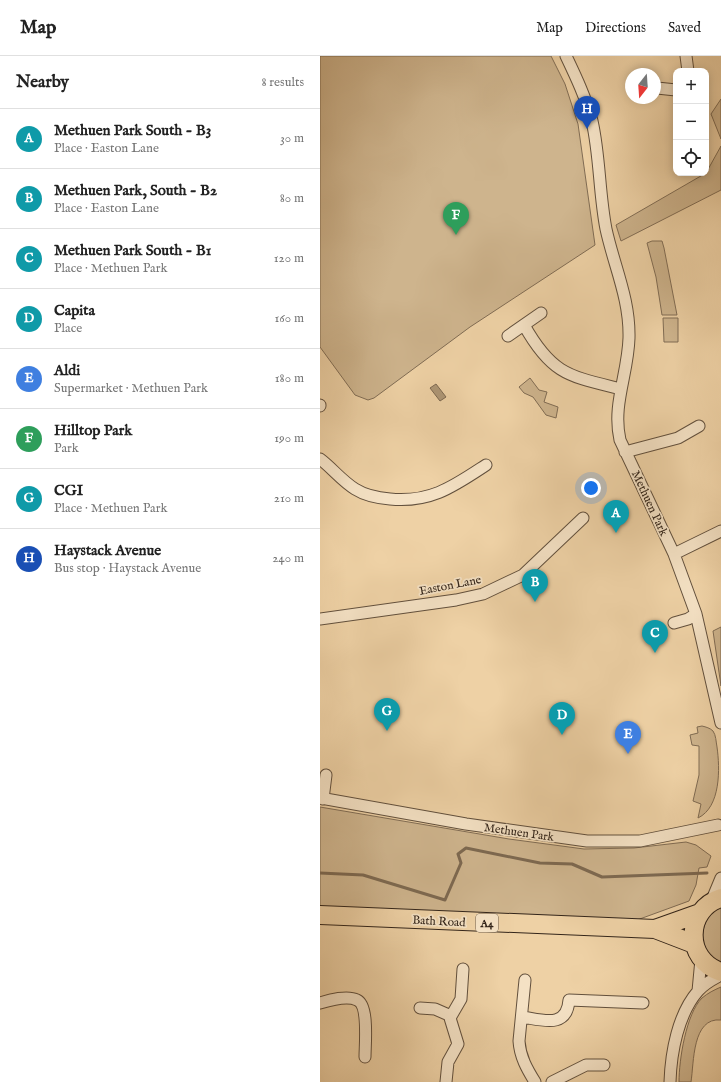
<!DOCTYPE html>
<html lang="en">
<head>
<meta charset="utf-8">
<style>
	body { margin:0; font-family:"IM FELL English",serif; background:#f2f2f2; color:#222 }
	.controls { position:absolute; right:12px; top:12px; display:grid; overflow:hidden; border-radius:8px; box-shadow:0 2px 10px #0003 }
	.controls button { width:36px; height:36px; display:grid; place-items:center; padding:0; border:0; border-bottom:1px solid #e0e0e0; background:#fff; color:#222; font:20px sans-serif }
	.compass { position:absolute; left:305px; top:12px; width:36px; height:36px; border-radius:50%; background:#fff; box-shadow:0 2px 10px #0003; rotate:197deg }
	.you { position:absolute; left:271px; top:432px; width:14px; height:14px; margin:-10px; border:3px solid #fff; border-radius:50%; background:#1a73e8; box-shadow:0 0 0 6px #1a73e833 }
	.badge { display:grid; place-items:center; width:26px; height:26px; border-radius:50%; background:#8f2418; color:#fff; font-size:13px; font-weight:700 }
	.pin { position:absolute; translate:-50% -33px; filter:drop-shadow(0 1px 2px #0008) }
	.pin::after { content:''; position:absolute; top:21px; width:14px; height:12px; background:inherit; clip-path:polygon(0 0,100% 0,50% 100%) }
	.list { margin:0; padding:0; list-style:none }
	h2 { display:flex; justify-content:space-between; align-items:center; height:52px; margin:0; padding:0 16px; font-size:17px }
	h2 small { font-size:13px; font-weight:400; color:#767676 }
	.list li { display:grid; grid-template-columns:26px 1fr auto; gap:12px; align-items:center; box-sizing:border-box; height:60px; padding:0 16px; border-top:1px solid #e0e0e0 }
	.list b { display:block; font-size:15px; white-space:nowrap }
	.list p { margin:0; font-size:13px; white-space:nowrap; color:#767676 }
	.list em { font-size:13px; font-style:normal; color:#767676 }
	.icon { flex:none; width:22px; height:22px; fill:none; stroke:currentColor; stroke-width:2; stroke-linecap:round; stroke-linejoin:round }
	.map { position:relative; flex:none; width:401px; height:1026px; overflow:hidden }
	header { display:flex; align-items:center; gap:24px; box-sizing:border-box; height:56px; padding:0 20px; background:#fff; border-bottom:1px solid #e0e0e0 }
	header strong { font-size:19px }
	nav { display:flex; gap:22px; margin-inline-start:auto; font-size:14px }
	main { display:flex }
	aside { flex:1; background:#fff }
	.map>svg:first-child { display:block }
</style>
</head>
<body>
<header>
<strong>Map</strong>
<nav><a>Map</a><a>Directions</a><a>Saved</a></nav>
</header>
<main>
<aside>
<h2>Nearby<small>8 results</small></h2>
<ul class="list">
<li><span class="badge" style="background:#0f9aa8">A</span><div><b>Methuen Park South - B3</b><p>Place · Easton Lane</p></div><em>30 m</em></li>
<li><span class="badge" style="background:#0f9aa8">B</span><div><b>Methuen Park, South - B2</b><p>Place · Easton Lane</p></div><em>80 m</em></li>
<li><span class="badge" style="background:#0f9aa8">C</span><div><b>Methuen Park South - B1</b><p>Place · Methuen Park</p></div><em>120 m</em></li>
<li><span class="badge" style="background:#0f9aa8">D</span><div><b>Capita</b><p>Place</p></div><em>160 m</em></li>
<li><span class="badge" style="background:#3f7fe0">E</span><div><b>Aldi</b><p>Supermarket · Methuen Park</p></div><em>180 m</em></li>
<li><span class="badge" style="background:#2e9e5b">F</span><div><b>Hilltop Park</b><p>Park</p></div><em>190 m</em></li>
<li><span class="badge" style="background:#0f9aa8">G</span><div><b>CGI</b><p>Place · Methuen Park</p></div><em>210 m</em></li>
<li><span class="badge" style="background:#1a4fb4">H</span><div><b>Haystack Avenue</b><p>Bus stop · Haystack Avenue</p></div><em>240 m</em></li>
</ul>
</aside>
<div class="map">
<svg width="401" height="1026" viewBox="0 0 401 1026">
	<rect width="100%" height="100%" fill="#eed1a5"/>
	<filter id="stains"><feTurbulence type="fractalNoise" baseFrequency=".005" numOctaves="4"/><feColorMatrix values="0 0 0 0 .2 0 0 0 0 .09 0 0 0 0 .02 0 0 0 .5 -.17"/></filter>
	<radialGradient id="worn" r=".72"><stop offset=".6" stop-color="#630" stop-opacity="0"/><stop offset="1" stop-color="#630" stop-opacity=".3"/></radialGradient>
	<path fill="#ceb48d" stroke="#806c54" d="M0,0H231L245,28L258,68L275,189L150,271L54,342L48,344L35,339L0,291Z
		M401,43V83L391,58Z
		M401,90V134L301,185L296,169L386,117Z
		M332,185H342L344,192L357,259H342L336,221L327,187Z
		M343,262H358V286H344Z
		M210,322L219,334L227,336L224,346L238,351L236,362L226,359L213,341L204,337L199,331Z
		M401,571V630L393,575Z
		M382,670C386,671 390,672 393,675C396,679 396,686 397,691C400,712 401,751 378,762L381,748L373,745L379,719V690L372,689L370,679L378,677L377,671Z
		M0,751L189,783L264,793L314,792L366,786L376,789L391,800L387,811L379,812L376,829L369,845L317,864L278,866L215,859L0,854Z
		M401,851V908C376,897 377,862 401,851Z
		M401,931V964C372,961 374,1007 371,1026H359C359,1004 366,958 382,942C388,937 394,934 401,931Z"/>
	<path fill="#ae9776" stroke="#7d6951" d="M116,328L126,341L120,345L110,332Z"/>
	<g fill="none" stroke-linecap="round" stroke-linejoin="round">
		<path stroke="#7d6951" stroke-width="3" d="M0,817L43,819L125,844L141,807L138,798L146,792L220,807L252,808L282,821L387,817"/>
		<g stroke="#62503d" stroke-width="13">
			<path id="street" d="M246,0C256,21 266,42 272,65C280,100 279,137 286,173C294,210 310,243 309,282C308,318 292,349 300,384L354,498L376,558L401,667
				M366,0L368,15
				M337,32L356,34
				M204,269C232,319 249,320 301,333
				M188,280L221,257
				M0,350V349
				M305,396L358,382L379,370
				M0,403C12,412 22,425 35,433C46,440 58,442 70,443C111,447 134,430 166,409
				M354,498L401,475
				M0,563L136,544L163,538L203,519L263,462
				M354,567L368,563L376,558
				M0,742L146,768L267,785H320L398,769
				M3,743L6,719
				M391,846L401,822
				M205,924L199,985C200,1001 207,1013 215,1026
				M378,935L381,903
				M0,947C10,944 27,939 37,944C49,949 45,989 45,1001
				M100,952L115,953L131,960
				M202,961C223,964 247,973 249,944L323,947
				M126,1026L128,1006L138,988L130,962L141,943L143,913
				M232,1026L266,1009H284
				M350,1026C351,996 358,958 378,935C384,928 393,923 401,919"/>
		</g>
		<g stroke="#33251a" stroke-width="20">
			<path id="primary" d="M401,842C365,853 364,904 401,916
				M0,859L335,873L374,888
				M335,873L380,857"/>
		</g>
		<use href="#street" stroke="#f4e1c4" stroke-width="11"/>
		<use href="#primary" stroke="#eed1a5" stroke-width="18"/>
	</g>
	<g text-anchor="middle" stroke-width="3.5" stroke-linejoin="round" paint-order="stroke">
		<rect fill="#f4e1c4" stroke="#6d5d4d" stroke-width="1" x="156" y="858" width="22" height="18" rx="3"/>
		<g font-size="11" font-weight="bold" fill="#33251a">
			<text x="167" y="871">A4</text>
		</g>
		<g font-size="12" fill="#33251a" stroke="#f4e1c4">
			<text transform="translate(330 447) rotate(65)" y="4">Methuen Park</text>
			<text transform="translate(130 529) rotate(-11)" y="4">Easton Lane</text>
			<text transform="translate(199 776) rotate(8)" y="4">Methuen Park</text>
			<text transform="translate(119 865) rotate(3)" y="4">Bath Road</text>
		</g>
	</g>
	<rect width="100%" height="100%" filter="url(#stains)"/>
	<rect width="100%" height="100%" fill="url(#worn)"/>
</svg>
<div class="controls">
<button>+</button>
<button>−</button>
<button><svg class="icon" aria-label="locate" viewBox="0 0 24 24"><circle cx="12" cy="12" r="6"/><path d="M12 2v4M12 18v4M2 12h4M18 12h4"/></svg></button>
</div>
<svg class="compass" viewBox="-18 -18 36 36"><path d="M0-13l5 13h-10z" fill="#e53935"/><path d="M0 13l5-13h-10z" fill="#767676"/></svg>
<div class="you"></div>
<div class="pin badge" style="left:296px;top:477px;background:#0f9aa8">A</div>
<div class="pin badge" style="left:215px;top:546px;background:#0f9aa8">B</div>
<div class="pin badge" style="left:335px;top:597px;background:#0f9aa8">C</div>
<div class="pin badge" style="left:242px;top:679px;background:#0f9aa8">D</div>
<div class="pin badge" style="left:308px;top:698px;background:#3f7fe0">E</div>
<div class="pin badge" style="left:136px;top:179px;background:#2e9e5b">F</div>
<div class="pin badge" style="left:67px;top:675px;background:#0f9aa8">G</div>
<div class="pin badge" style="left:267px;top:73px;background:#1a4fb4">H</div>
</div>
</main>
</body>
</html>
